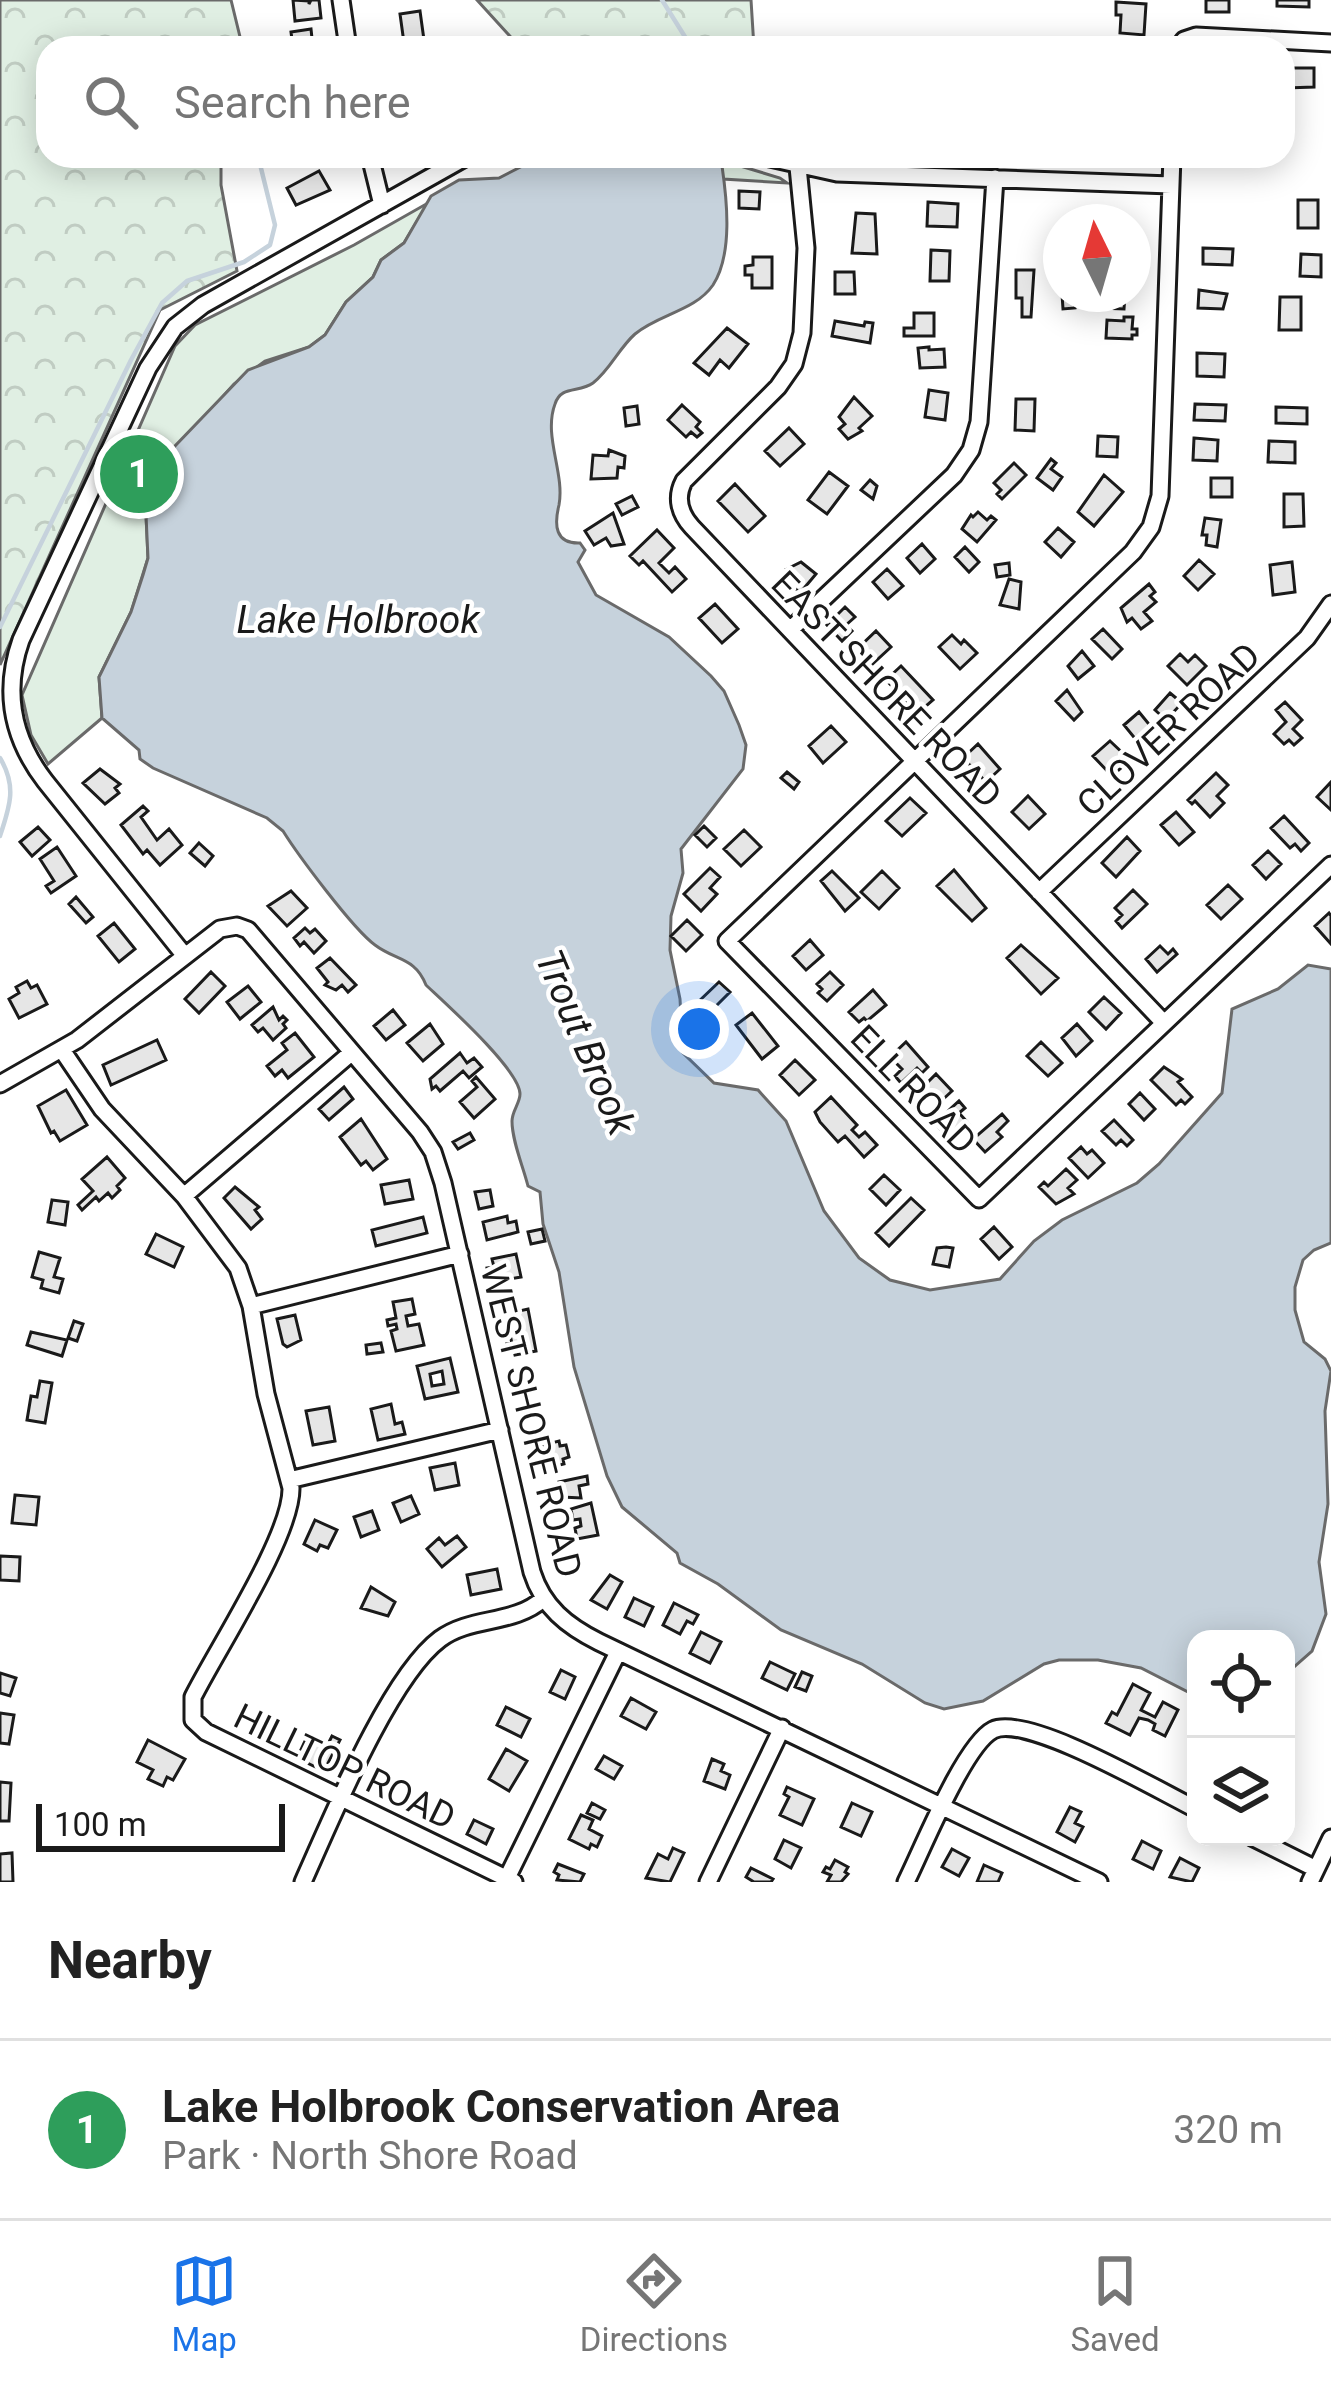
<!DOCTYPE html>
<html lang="en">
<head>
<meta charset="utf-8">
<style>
	body { margin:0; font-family:Roboto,sans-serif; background:#f2f2f2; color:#222 }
	.controls { position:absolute; right:36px; bottom:36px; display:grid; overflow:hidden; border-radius:24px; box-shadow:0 6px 30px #0003 }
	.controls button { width:108px; height:108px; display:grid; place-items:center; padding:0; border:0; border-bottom:3px solid #e0e0e0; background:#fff; color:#222; font:60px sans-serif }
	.compass { position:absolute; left:1043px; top:204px; width:108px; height:108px; border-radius:50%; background:#fff; box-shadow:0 6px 30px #0003; rotate:355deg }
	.scale { position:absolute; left:36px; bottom:30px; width:249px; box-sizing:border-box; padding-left:12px; border:6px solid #1a1a1a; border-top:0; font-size:33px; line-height:42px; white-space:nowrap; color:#1a1a1a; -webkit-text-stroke:9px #fff; paint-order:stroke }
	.you { position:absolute; left:699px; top:1029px; width:42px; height:42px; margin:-30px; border:9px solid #fff; border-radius:50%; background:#1a73e8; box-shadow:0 0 0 18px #1a73e833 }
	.badge { display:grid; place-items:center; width:78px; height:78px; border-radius:50%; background:#1a73e8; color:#fff; font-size:39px; font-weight:700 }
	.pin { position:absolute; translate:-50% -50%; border:6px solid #fff; box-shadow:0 3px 12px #0006 }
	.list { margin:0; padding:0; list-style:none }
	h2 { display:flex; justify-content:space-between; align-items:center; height:156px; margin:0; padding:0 48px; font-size:51px }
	h2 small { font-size:39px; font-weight:400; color:#767676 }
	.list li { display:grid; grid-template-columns:78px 1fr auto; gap:36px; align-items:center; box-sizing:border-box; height:180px; padding:0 48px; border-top:3px solid #e0e0e0 }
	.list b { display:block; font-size:45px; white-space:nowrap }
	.list p { margin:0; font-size:39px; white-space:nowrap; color:#767676 }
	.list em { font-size:39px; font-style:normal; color:#767676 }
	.icon { flex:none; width:66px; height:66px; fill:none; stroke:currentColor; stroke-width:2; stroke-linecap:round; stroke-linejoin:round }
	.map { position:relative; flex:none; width:1331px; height:1882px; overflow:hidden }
	.search { position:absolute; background:#fff; box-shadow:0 6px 30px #0003; left:36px; right:36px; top:36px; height:132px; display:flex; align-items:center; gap:30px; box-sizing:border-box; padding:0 42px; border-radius:36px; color:#767676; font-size:45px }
	.sheet { height:336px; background:#fff }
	nav { display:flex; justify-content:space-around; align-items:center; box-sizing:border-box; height:168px; border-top:3px solid #e0e0e0; background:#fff; font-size:33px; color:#767676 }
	nav a { display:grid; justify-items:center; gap:6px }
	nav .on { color:#1a73e8 }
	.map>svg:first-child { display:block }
</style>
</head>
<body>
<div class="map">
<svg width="1331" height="1882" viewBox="0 0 1331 1882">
	<defs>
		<pattern id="forest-crowns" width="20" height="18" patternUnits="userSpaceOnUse" patternTransform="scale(3)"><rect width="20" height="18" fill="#e0efe3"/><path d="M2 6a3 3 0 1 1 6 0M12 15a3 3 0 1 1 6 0" fill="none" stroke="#c0ccc2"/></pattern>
	</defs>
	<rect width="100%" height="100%" fill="#fff"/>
	<path fill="url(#forest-crowns)" stroke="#6a6a6a" stroke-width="3" d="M0,0H231L241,41L239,48H48V156H221V185L237,271L160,310L0,665Z
		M477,0H751L754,48L518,45Z"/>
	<path fill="#e0efe3" stroke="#6a6a6a" stroke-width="3" d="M717,159L780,178L787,183L723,179Z
		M428,203L404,243L381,260L373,277L346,302L325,335L309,347L265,361L234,384L163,464L146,515L148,558L131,612L99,677L102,718L48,764L31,735L22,695L175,346L195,325L354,245Z"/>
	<path fill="#c6d2dc" stroke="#6a6a6a" stroke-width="3" d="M542,156H706L717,159L722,166C727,200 733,254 713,285C695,311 659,314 635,334C619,348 610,370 593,383C579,393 561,385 555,404C543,436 565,473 559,505C554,525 555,544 580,543L585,550L578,562L596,595L669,637L711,676L724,691L739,725L746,745L743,769L681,849L683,873L671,916L670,950L680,999L683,1053L714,1083L758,1090L786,1121L824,1211L859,1258L890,1280L930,1290L1000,1279L1034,1241L1062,1220L1137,1183L1159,1164L1222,1093L1232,1009L1278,989L1308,965L1331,969V1243L1314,1250L1303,1260L1295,1287V1310L1304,1342L1325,1359L1331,1371L1325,1411L1328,1504L1319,1562L1326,1614L1312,1651L1286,1674V1639H1196V1696L1141,1668L1098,1660H1059L1044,1664L983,1701L944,1709L925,1703L862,1664L781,1630L718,1584L680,1563L677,1553L622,1507L607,1476L574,1367L559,1272L543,1224L540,1192L528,1186C523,1166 512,1141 512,1121C512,1111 520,1103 520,1094C520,1070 445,1003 426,985C415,957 396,961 375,945C353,929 298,855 283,831L267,818L153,768L140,759L139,750L102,718L99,677L131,612L143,575L148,558L146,515L163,464L175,446L248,370L309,347L325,335L346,302L373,277L381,260L404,243L431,196L459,180L499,178Z"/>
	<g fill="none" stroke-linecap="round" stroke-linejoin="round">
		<path stroke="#c6d2dc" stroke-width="4.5" d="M662,0L692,48
			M0,627L131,360L162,303L187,281L244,262L270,245L275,225L258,156
			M0,758C17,786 10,806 0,836"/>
	</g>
	<path fill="#e6e6e6" stroke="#1a1a1a" stroke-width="3" fill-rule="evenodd" d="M293,0L309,1V4L311,0H319L321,18L295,21Z
		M1206,0H1229V12H1206Z
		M1277,0H1309V7L1277,6Z
		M1116,2L1146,4L1144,35L1120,33L1121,15H1116Z
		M420,11L424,40L404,43L400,14Z
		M311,29L313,48H293L291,32Z
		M1286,68H1314V87L1286,88Z
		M319,171L330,190L296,205L287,188Z
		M739,191L760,192L759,209L739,208Z
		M1298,200H1318V228H1298Z
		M928,202L958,204L957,227L927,226Z
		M856,213L875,214L877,254L852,253Z
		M1203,248L1233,249L1232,265L1203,264Z
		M931,250L950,251L949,281H930Z
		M1301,254L1321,255V277L1300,276Z
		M753,257H772V288H752V275H745V266L753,265Z
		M1016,270H1034L1031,317H1022V298H1016Z
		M835,272H854L855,294H835Z
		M1199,290L1227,294L1223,309L1198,308Z
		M1062,294H1074L1075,308L1063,309Z
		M1101,294H1125L1124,309L1100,308Z
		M1280,297H1301V330H1279Z
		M914,313H934V336H904V328H914Z
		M1124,317H1133L1132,329H1137V335H1132V339L1106,338L1107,320L1124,321Z
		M835,321L864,326L865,322L873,323L870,343L832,336Z
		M727,328L748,344L729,368L720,360L709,375L694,363Z
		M929,347V350L944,349L945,367L920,368L918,348Z
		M1197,353L1225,354L1224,377L1197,376Z
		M929,390L948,393L945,420L925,417Z
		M854,397L872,416L859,428L862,431L848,439L839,429L845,424L839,417Z
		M1016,399H1035L1034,431L1015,430Z
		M1195,404L1226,405L1225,421L1194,420Z
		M682,405L700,422L696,427L702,433L697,437L691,432L686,437L668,420Z
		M637,406L639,424L626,426L624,408Z
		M1276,407L1307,408V424L1276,423Z
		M789,428L804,444L780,466L765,451Z
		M1098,436L1118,437L1117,457L1097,456Z
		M1194,438L1218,440L1217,461L1193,460Z
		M1269,441L1295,442V463L1268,462Z
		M609,450L625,456L624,468L618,467L617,478L591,479L593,455L608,456Z
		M1051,459L1056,463L1051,469L1062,477L1053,490L1037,478Z
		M1014,463L1026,475L1002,499L997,494L1001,490L994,483Z
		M829,472L848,486L827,514L808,500Z
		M1104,475L1123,492L1094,526L1078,512Z
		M1211,478H1232V497H1211Z
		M870,480L877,486L873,499L861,490Z
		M735,484L765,516L748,532L718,501Z
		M1284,494H1303L1304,526L1284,527Z
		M632,496L638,507L622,515L616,504Z
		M978,512L987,520L991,516L996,520L977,542L962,529L971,515L973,517Z
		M613,513L624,544L611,546L606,538L594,545L585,531Z
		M1205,518L1221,520L1217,547L1206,545L1207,535H1202Z
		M1058,528L1074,542L1061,557L1045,542Z
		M657,530L674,548L659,563L669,573L675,567L686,579L672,592L643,561L639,565L630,556Z
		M922,544L935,559L920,573L907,558Z
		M965,547L979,562L969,572L955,557Z
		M1199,560L1214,574L1198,590L1184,576Z
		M801,562L816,574L800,593L785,580L792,573L787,569Z
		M1292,562L1295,592L1273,595L1270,565Z
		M1009,563L1010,575L997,577L995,565Z
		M887,569L903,586L888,599L873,582Z
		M1009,579L1021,582L1019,609L1000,605Z
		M1149,584L1155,592L1150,596L1156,602L1144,612L1152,621L1141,629L1132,618L1127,622L1121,608Z
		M715,604L738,629L722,643L699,618Z
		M845,607L855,617L846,625L852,631L842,641L827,625Z
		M1103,629L1122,649L1112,659L1092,639Z
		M876,631L891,647L867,669L853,659L856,656L853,653Z
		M952,635L961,644L964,640L977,653L960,669L939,647Z
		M1082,651L1094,666L1078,679L1068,666Z
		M1180,654L1188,662L1195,655L1206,666L1187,685L1168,666Z
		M901,666L933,700L918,713L886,680Z
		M1067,690L1082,712L1074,720L1056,701Z
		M1170,693L1182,703L1166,720L1155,710Z
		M1285,702L1302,720L1293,729L1302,738L1294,745L1289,740L1284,744L1274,734L1286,722L1276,710Z
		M1139,712L1157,734L1142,747L1124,725Z
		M831,726L846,742L823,763L809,746Z
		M1110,741L1130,760L1112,776L1093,756Z
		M978,744L1000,769L986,782L963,758Z
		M100,769L120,784L115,788L119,793L105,804L83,783Z
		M787,772L799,782L794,789L781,778Z
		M1216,773L1228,785L1217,796L1224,803L1210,817L1195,801L1192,804L1188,800Z
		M1331,782V810L1317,797Z
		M1028,796L1045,814L1029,829L1012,812Z
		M910,798L926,813L902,836L886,821Z
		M143,806L148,811L141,817L157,840L169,829L182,845L160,865L147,850L143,854L121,825Z
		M1176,812L1194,832L1179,845L1161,825Z
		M1284,816L1309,843L1301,851L1295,844L1290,848L1271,828Z
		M704,826L716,838L707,847L695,835Z
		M38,827L50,840L32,856L20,842Z
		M744,830L761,847L741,866L724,849Z
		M1127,837L1140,851L1116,877L1102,863Z
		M199,843L213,856L205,866L190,853Z
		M57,847L76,876L51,893L46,886L54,881L40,859Z
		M1268,851L1281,864L1266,879L1253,865Z
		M710,868L720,877L710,888L717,894L701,911L684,894Z
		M954,870L986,908L972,921L937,886Z
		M832,871L859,898L845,911L821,881Z
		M882,871L899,888L879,909L861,892Z
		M1228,885L1242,899L1221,919L1207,905Z
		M1133,890L1147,904L1122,928L1116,921L1122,915L1115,908Z
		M291,891L307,908L287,926L268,906Z
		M76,897L93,917L86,923L69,904Z
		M1329,913L1331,916V944L1315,926Z
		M687,920L702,935L686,951L671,936Z
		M114,923L135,949L119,962L98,936Z
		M305,928L310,933L315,929L326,941L314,953L304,942L300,946L294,938Z
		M810,940L823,955L806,970L793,956Z
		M1021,945L1058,978L1041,994L1007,958Z
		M1160,946L1168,954L1173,949L1177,954L1157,972L1146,959Z
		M330,958L356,985L348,992L342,985L336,990L325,985L328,982L317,968Z
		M211,972L225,986L199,1013L185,999Z
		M830,972L843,985L827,1001L818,993L822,989L817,984Z
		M27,981L31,988L37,985L47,1004L19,1018L9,999L19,993L16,987Z
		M719,982L730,992L707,1015L696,1004Z
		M248,986L261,1002L240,1019L227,1002Z
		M873,990L886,1005L867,1021L864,1018L859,1022L849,1012Z
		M1104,997L1121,1013L1106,1029L1089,1012Z
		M273,1007L279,1020L283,1016L287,1020L283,1024L286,1028L273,1040L263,1028L258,1032L252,1025Z
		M393,1010L405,1025L386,1040L374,1026Z
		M752,1013L778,1046L762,1059L736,1025Z
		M430,1024L443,1044L423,1061L407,1043Z
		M1077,1024L1092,1041L1076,1056L1062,1038Z
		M295,1033L314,1057L288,1078L282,1070L275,1076L267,1066L287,1050L282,1043Z
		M157,1040L166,1060L111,1085L103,1065Z
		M906,1042L928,1067L922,1073L917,1068L901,1083L895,1076L902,1069L890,1057Z
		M1041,1042L1062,1063L1048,1076L1027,1056Z
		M460,1053L467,1063L474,1058L482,1067L469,1078L463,1071L440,1091L436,1086L432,1089L430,1079Z
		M795,1060L815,1080L799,1095L780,1075Z
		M1164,1067L1182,1079L1178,1082L1192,1097L1185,1104L1181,1100L1176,1105L1151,1080Z
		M936,1074L952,1091L939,1103L923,1087Z
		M476,1077L495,1099L474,1118L460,1102L477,1087L472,1081Z
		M344,1087L353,1099L329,1120L319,1109Z
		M66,1090L87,1125L60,1141L54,1131L51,1133L38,1106Z
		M1140,1093L1155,1109L1144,1120L1129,1104Z
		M831,1097L857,1125L852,1130L859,1137L865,1132L877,1145L864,1157L845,1136L838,1142L820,1122L815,1112Z
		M959,1101L965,1108L959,1113L969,1124L945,1135L935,1123Z
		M1002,1114L1008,1121L997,1132L1002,1137L985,1152L973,1139Z
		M361,1119L387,1159L373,1170L366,1161L361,1165L340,1137Z
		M1114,1120L1133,1140L1127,1146L1121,1140L1116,1145L1102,1131Z
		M470,1133L474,1140L458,1149L453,1142Z
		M1081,1147L1087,1154L1092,1150L1104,1163L1088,1178L1069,1158Z
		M107,1157L125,1178L117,1186L120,1190L112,1198L108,1193L99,1201L96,1197L82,1210L78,1205L93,1191L82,1179Z
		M1066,1169L1077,1180L1068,1188L1074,1194L1056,1204L1039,1187L1044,1182L1048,1186Z
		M884,1175L900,1190L886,1205L870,1189Z
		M409,1180L413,1199L385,1204L381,1185Z
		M235,1187L259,1207L255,1210L262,1219L251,1229L224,1198Z
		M490,1190L493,1206L479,1209L475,1192Z
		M911,1198L924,1210L889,1246L876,1233Z
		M52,1200L68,1202L65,1225L48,1222Z
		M507,1216L508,1223L516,1221L518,1232L487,1240L483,1222Z
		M423,1217L427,1233L376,1246L372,1230Z
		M994,1227L1012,1247L999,1259L981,1239Z
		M542,1229L545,1241L531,1244L528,1232Z
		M156,1234L183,1247L174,1267L146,1254Z
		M946,1247L953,1248L949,1267L933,1264L937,1248Z
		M39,1252L60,1258L54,1277L63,1279L59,1293L41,1288L43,1280L32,1277Z
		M516,1254L521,1277L497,1281L496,1276L489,1278L487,1268L494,1267L492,1259Z
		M412,1299L415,1314L406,1316L408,1326L419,1324L424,1345L396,1351L391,1331L397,1329L396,1324L388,1326L387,1320L396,1318L393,1302Z
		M528,1309L536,1351L515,1355L514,1351L509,1352L507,1344H512L506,1314Z
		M295,1315L301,1340L287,1347L283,1344L277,1319Z
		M74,1321L83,1324L77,1341L68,1338Z
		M31,1332L67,1340L62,1356L27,1345Z
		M381,1343L383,1352L367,1354L366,1345Z
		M450,1358L458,1392L425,1399L417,1366ZM442,1371L444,1384L432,1386L430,1374Z
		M40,1381L52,1383L45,1423L27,1420L31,1396L37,1397Z
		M391,1404L395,1424L402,1422L405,1434L378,1440L371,1409Z
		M329,1407L335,1441L313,1445L306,1411Z
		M559,1441L560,1446L566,1445L569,1457L563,1459L564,1464L544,1469L539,1446Z
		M455,1463L459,1485L435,1490L430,1468Z
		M587,1476L588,1484L579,1486L581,1498L562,1497L559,1482Z
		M15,1495L39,1497L36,1525L12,1523Z
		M411,1496L419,1514L401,1522L393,1503Z
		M591,1503L598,1535L577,1539L575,1528L581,1526L580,1519L573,1520L571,1509Z
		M372,1511L379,1530L361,1537L354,1517Z
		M315,1520L337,1530L328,1548L320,1545L317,1551L304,1544Z
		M457,1536L466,1547L442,1567L427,1549L439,1538L445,1545Z
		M0,1556L20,1557L19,1581L0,1580Z
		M497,1569L501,1589L471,1595L467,1575Z
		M610,1575L622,1582L607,1609L591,1600Z
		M371,1587L395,1602L388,1616L361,1608Z
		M634,1598L653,1607L644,1626L625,1617Z
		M674,1603L698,1615L693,1624L687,1621L680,1634L663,1625Z
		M701,1632L721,1642L710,1663L690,1653Z
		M770,1662L795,1674L787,1690L762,1678Z
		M561,1670L575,1677L565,1699L550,1692Z
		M802,1672L812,1676L806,1691L795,1687Z
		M0,1673L16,1678L10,1696L0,1693Z
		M1133,1684L1150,1693L1141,1710L1155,1717L1163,1702L1178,1710L1165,1736L1153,1730L1155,1724L1148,1720L1139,1718L1130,1735L1106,1723L1112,1712L1117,1715Z
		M631,1698L656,1712L646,1729L621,1716Z
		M506,1707L530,1719L521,1737L497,1725Z
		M0,1713L14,1715L9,1744L0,1743Z
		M332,1736L340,1740L324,1771L297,1758L306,1739L326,1748Z
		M148,1740L185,1759L173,1780L167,1777L163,1786L148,1779L153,1770L137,1762Z
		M506,1749L527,1761L509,1791L489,1779Z
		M604,1756L622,1766L614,1779L596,1769Z
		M712,1759L724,1764L721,1771L730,1775L725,1789L704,1781Z
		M0,1782L11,1783L9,1821H0Z
		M787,1787L814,1799L802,1825L780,1815L789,1797L784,1794Z
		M592,1803L605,1810L600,1819L587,1813Z
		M852,1803L872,1812L861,1836L841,1827Z
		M1070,1807L1081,1812L1075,1823L1083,1827L1075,1842L1057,1832Z
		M581,1815L593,1820L589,1829L602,1836L597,1847L591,1844L589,1849L569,1839Z
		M474,1820L493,1829L486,1844L467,1834Z
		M784,1840L801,1848L791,1868L775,1859Z
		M1142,1841L1161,1851L1153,1869L1133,1859Z
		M673,1848L684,1853L670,1882L646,1878L658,1854L668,1859Z
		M952,1849L969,1858L959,1876L942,1867Z
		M12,1853L13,1882H0V1854Z
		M1180,1858L1199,1868L1192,1882L1170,1877Z
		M835,1860L848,1867L845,1872L848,1874L841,1882H827L831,1875L823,1872L826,1867L830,1869Z
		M558,1864L584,1874L580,1882L557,1880L559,1875L554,1872Z
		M984,1865L1002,1873L998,1882H977Z
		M751,1868L773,1879L771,1882H754L746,1877Z"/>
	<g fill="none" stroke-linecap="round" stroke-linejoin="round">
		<g stroke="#1a1a1a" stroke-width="21">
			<path id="street" d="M341,0L348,48
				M1178,48L1184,40L1196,36L1331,43
				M370,156L382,205
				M761,156L837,173L1171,185
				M1172,156L1160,496L1151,527L1133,552L727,941L979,1199L1331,865
				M798,167L806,248L802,333L794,364L778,387L684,481C675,498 680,514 692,527L1164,1023
				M790,630L954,475L971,450L979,422L995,178
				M1039,892L1307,638L1331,604
				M185,956L45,781C12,738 3,691 21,640L148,368L175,327L203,305L468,156
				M62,1050L102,1109L184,1196L238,1268L251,1306L266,1394L291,1488C292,1535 217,1649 193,1697V1720L206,1732L514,1882
				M0,1084L77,1040L220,929L237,926L248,930L420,1132L433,1152L443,1183L532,1572C543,1607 567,1626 599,1642L1099,1882
				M184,1196L351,1053
				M251,1306L460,1254
				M289,1480L500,1430
				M1252,1837L1316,1869
				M303,1882C331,1820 389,1677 440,1639C471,1616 514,1625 543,1599
				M505,1882L618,1652
				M708,1882L782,1728
				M906,1882C922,1850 964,1745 993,1730C1027,1713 1159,1791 1196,1809
				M1310,1882L1331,1838"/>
		</g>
		<use href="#street" stroke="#fff" stroke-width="15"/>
	</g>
	<g text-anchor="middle" stroke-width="9" stroke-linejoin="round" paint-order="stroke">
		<g font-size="36" fill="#1a1a1a" stroke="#fff">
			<text transform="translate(887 689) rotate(46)" y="13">EAST SHORE ROAD</text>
			<text transform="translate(1168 729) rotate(-43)" y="13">CLOVER ROAD</text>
			<text transform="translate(914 1089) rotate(46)" y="13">ELL ROAD</text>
			<text transform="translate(532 1421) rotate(76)" y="13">WEST SHORE ROAD</text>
			<text transform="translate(345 1766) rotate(26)" y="13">HILLTOP ROAD</text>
		</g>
		<g font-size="39" font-style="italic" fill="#1a1a1a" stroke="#fff">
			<text x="358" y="633">Lake Holbrook</text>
			<text transform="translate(586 1042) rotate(67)" y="14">Trout Brook</text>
		</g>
	</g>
</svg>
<div class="controls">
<button><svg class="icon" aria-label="locate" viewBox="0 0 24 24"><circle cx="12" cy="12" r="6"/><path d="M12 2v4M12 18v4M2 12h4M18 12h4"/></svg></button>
<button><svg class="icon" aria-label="layers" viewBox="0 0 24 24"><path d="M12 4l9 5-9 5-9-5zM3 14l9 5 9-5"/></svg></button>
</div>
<svg class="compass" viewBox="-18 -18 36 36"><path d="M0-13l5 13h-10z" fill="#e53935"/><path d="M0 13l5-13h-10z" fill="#767676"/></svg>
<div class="scale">100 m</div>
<div class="you"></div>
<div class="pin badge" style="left:139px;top:474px;background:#2e9e5b">1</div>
<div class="search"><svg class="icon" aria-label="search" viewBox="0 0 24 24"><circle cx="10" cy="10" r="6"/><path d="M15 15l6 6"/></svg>Search here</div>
</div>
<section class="sheet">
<h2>Nearby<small></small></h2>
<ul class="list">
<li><span class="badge" style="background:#2e9e5b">1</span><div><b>Lake Holbrook Conservation Area</b><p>Park · North Shore Road</p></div><em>320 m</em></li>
</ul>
</section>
<nav>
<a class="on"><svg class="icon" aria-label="map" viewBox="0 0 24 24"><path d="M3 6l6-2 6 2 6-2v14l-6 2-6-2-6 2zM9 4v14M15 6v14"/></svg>Map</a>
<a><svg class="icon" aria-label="directions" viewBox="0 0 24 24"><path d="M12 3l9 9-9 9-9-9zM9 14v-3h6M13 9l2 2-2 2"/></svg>Directions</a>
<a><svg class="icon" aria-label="saved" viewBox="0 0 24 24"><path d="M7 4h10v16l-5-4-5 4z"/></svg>Saved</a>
</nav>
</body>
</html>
